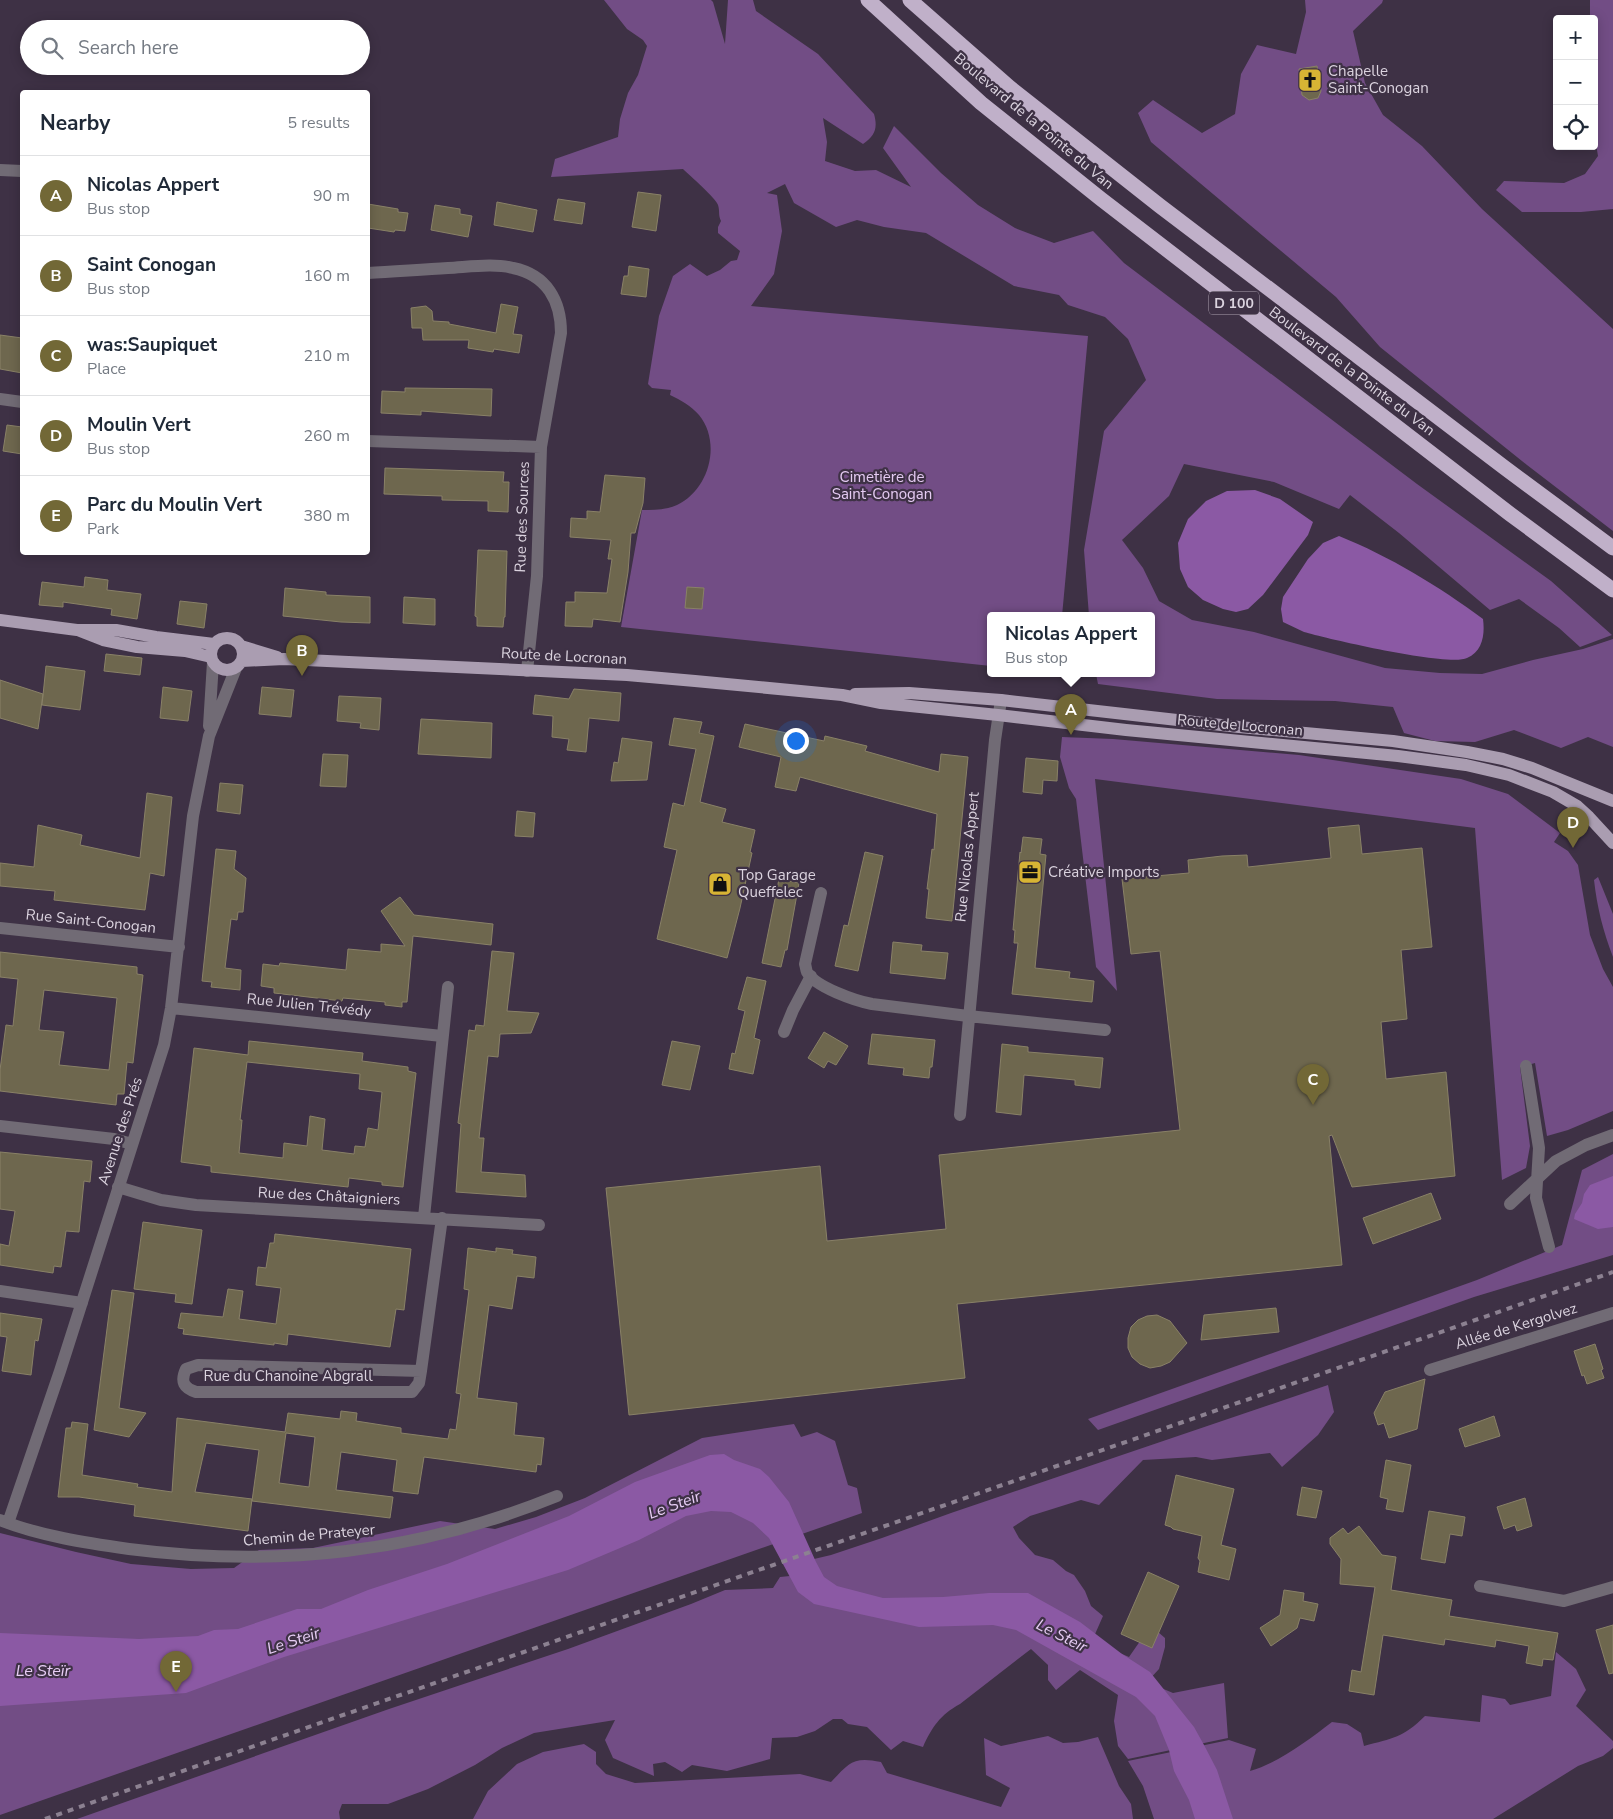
<!DOCTYPE html>
<html lang="en">
<head>
<meta charset="utf-8">
<style>
	body { margin:0; font-family:"Nunito Sans",sans-serif; background:#f2f2f3; color:#1f2937 }
	.controls { position:absolute; right:15px; top:15px; display:grid; overflow:hidden; border-radius:5px; box-shadow:0 2px 12px #0003 }
	.controls button { width:45px; height:45px; display:grid; place-items:center; padding:0; border:0; border-bottom:1px solid #e0e1e3; background:#fff; color:#1f2937; font:25px sans-serif }
	.you { position:absolute; left:795px; top:740px; width:18px; height:18px; margin:-12px; border:4px solid #fff; border-radius:50%; background:#1a73e8; box-shadow:0 0 0 8px #1a73e833 }
	.badge { display:grid; place-items:center; width:32px; height:32px; border-radius:50%; background:#726836; color:#fff; font-size:16px; font-weight:700 }
	.pin { position:absolute; translate:-50% -41px; filter:drop-shadow(0 1px 2px #0008) }
	.pin::after { content:''; position:absolute; top:26px; width:18px; height:15px; background:inherit; clip-path:polygon(0 0,100% 0,50% 100%) }
	.popup { position:absolute; left:987px; top:612px; width:168px; height:65px; box-sizing:border-box; display:grid; place-content:center; border-radius:5px; background:#fff; filter:drop-shadow(0 1px 4px #0005); font-size:16px; white-space:nowrap; color:#747a83 }
	.popup b { font-size:19px; color:#1f2937 }
	.popup::after { content:''; position:absolute; left:50%; top:100%; margin-left:-10px; border:10px solid transparent; border-top-color:#fff }
	.list { margin:0; padding:0; list-style:none }
	h2 { display:flex; justify-content:space-between; align-items:center; height:65px; margin:0; padding:0 20px; font-size:21px }
	h2 small { font-size:16px; font-weight:400; color:#747a83 }
	.list li { display:grid; grid-template-columns:32px 1fr auto; gap:15px; align-items:center; box-sizing:border-box; height:80px; padding:0 20px; border-top:1px solid #e0e1e3 }
	.list b { display:block; font-size:19px; white-space:nowrap }
	.list p { margin:0; font-size:16px; white-space:nowrap; color:#747a83 }
	.list em { font-size:16px; font-style:normal; color:#747a83 }
	.icon { flex:none; width:28px; height:28px; fill:none; stroke:currentColor; stroke-width:2; stroke-linecap:round; stroke-linejoin:round }
	.map { position:relative; flex:none; width:1613px; height:1819px; overflow:hidden }
	.search { position:absolute; background:#fff; box-shadow:0 2px 12px #0003; left:20px; top:20px; width:350px; height:55px; display:flex; align-items:center; gap:12px; box-sizing:border-box; padding:0 18px; border-radius:28px; color:#747a83; font-size:19px }
	.panel { position:absolute; background:#fff; box-shadow:0 2px 12px #0003; left:20px; top:90px; width:350px; height:465px; border-radius:5px }
	.map>svg:first-child { display:block }
</style>
</head>
<body>
<div class="map">
<svg width="1613" height="1819" viewBox="0 0 1613 1819">
	<rect width="100%" height="100%" fill="#3e3145"/>
	<path fill="#724d85" d="M604,0H711L713,2L725,44L728,0H753L756,11L818,54L874,114C878,128 875,136 863,144L823,118L827,142L825,161L855,171L876,170L911,187L883,148L894,126L941,173L978,205L1015,228L1054,243L1093,231L1124,263L1417,484L1551,581L1612,635L1580,647L1559,628L1519,599L1490,610L1399,533L1350,495L1339,509L1274,482L1184,464L1169,496L1122,540L1143,568L1159,601L1192,620L1254,632L1385,668L1440,673L1482,674L1533,660L1583,649L1613,639V747L1588,737L1561,748L1514,730L1475,742L1435,741L1404,733L1393,707L1335,701L1217,699L1098,684L1096,674H1151V616H1089L1084,550L1104,431L1146,380L1128,339L1105,317L1068,305L1059,295L1014,286L926,233L884,227L857,220L836,227L794,203L785,184L767,193L777,195L782,231L774,274L751,306L1088,336L1062,616H991V666L621,627L642,510C654,510 665,510 677,505C709,490 722,443 699,415C691,406 681,400 670,395L671,390L652,388L648,384L659,316L673,276L690,264L707,276L720,270L731,261L737,260L740,251L718,233V227L721,221C718,215 720,211 718,205C716,198 690,176 683,169L551,177L555,159L618,137L620,119L628,93L638,75L647,46L643,40L627,29Z
		M1305,0H1383L1382,3L1353,31L1365,83L1383,115L1422,146L1482,209L1613,329V531L1527,465L1380,347L1336,297L1151,142L1138,113L1153,100L1202,133L1235,114L1241,74L1257,45L1296,54L1306,12Z
		M1590,0H1613V209L1581,212H1522L1496,190L1504,181L1564,183L1585,174L1598,156L1594,132V19H1590Z
		M1062,737L1113,739L1299,755L1461,779L1508,794L1560,833L1554,842L1568,851L1578,865L1590,935L1603,969L1613,987V1111L1568,1130L1547,1136L1535,1063L1520,1067L1530,1146L1526,1168L1502,1180L1475,828L1095,779L1117,991L1096,967L1076,799L1069,788L1060,757Z
		M1598,877L1613,914V957C1603,931 1597,907 1594,880Z
		M1613,1154V1255L1474,1297L1098,1430L1088,1419L1477,1280L1562,1245L1582,1170Z
		M1328,1385L1334,1412L1318,1435L1282,1467L1270,1453L1212,1460L1196,1457L1143,1460L1099,1505L1081,1500L1030,1516L1013,1527L1019,1538L1035,1555L1053,1560L1066,1571L1074,1575L1085,1591L1091,1606L1103,1616L1092,1641L1129,1657L1145,1634L1158,1632L1165,1638V1647L1159,1669L1147,1682L1173,1693L1224,1683L1228,1738L1128,1759L1118,1746L1114,1721L1118,1695L1080,1670L1056,1690L1048,1680V1665L1031,1649L960,1704C940,1715 932,1727 923,1747L903,1741L891,1750L867,1727L848,1724L842,1719H833L815,1731L797,1737L772,1738L770,1759L727,1771L692,1765L682,1772L665,1762L653,1764L654,1776L613,1758L605,1740L615,1720L534,1733L502,1748L475,1765L428,1789L388,1804H342L339,1812L340,1819H77L389,1709L568,1649L691,1604L725,1590L773,1588L780,1577L800,1575L814,1559L831,1555L882,1538L951,1513Z
		M794,1424L801,1437L817,1432L835,1441L848,1485L857,1488L862,1513L0,1815V1533L76,1552L131,1564L191,1569L234,1568L259,1550L313,1548L440,1521L495,1529L536,1517L585,1498L702,1438Z
		M1556,1652L1576,1669L1586,1690L1576,1706L1613,1741V1748L1603,1756L1578,1766L1493,1819H1154L1143,1786L1128,1761L1229,1740L1256,1749L1250,1771C1280,1762 1307,1741 1332,1722L1347,1724L1361,1733L1364,1746C1393,1738 1403,1738 1425,1716L1480,1722L1482,1695L1505,1699L1510,1705L1551,1696Z
		M1048,1736L1063,1743L1078,1742L1098,1737L1119,1786L1131,1804L1133,1819H473L488,1791L517,1764L543,1752L584,1744L596,1752V1764L606,1774L635,1783L800,1774L831,1782C849,1763 853,1756 881,1762L887,1773L1001,1807L1010,1788L986,1775L984,1738L1001,1746Z"/>
	<path fill="#8b59a4" d="M1255,490L1280,499L1313,522L1308,535L1263,595L1248,609L1236,612L1223,609L1203,600L1188,587L1180,569L1178,543L1188,519L1206,501L1227,491Z
		M1339,536C1389,556 1440,587 1483,619C1485,634 1483,651 1467,658C1449,667 1328,639 1304,632C1297,629 1290,625 1283,622L1281,609L1283,597L1308,559L1323,543Z
		M1613,1176V1227L1598,1229L1574,1219L1575,1214L1582,1203L1584,1194L1590,1185Z
		M724,1454L734,1460L760,1469L769,1477L789,1502L816,1562L824,1577L837,1586L883,1598L943,1597L989,1593H1028L1080,1622L1122,1654L1150,1672L1194,1727L1204,1745L1217,1770L1233,1819H1195L1189,1800L1174,1771L1169,1750L1155,1716L1136,1697L1016,1630L993,1625L919,1627L814,1604L798,1592L769,1538L753,1523L731,1512L711,1511L686,1516L639,1540L568,1570L284,1657L186,1693L0,1706V1633L139,1639L198,1636L214,1630L238,1629L297,1609H321L368,1590L447,1564L569,1516L635,1482L710,1455Z"/>
	<path fill="#6e674e" stroke="#898167" fill-rule="evenodd" d="M1317,66L1321,91L1318,98L1309,100L1302,95L1299,69Z
		M638,192L661,195L656,231L632,227Z
		M558,199L585,203L582,224L554,220Z
		M497,202L537,210L533,232L494,225Z
		M368,204L398,209V212L408,213L405,231L395,230L394,232L368,228Z
		M435,205L460,209V214L472,216L468,237L431,230Z
		M629,266L649,269L646,297L621,294L624,276H628Z
		M501,304L518,307L513,334L522,335L519,353L494,349L493,352L468,348L469,340H423L422,328H412L411,308L426,306L432,311L433,321L449,322V324L496,333Z
		M0,335L22,338V373L0,369Z
		M405,388L492,389L491,416L421,411V415L381,413L382,391L405,392Z
		M7,425L22,427V454L3,451Z
		M385,468L504,472L503,482H509L508,512L488,511V501L442,500V496L384,494Z
		M605,475L645,478L643,503L635,533H631L628,572L620,622L593,619L592,627L565,626L566,602H575V592L607,593L612,559H608L611,540L570,537L571,518L587,519V511L600,512Z
		M478,550L507,551L505,617H504L503,627L477,626V617L475,616Z
		M85,577L108,580L107,590L141,594L137,619L111,615L112,609L63,602V607L39,605L42,582L84,587Z
		M687,587L704,588L702,609L685,608Z
		M285,588L326,592V595L370,597V623L341,622L283,616Z
		M404,597L435,599V625L403,623Z
		M180,601L207,604L204,628L177,624Z
		M106,654L142,658L140,675L104,671Z
		M46,666L85,671L80,710L42,705Z
		M0,680L43,694L38,729L0,718Z
		M163,687L192,691L188,721L160,718Z
		M262,687L294,690L291,717L259,714Z
		M574,689L621,693L619,721L589,718L586,752L567,750L569,739L552,737L553,716L533,714L535,695L569,699Z
		M339,696L381,698L379,730L360,728L361,723L337,721Z
		M674,718L702,722L699,733L714,736L700,802L726,809L722,822L755,830L750,852L752,853L740,908L727,958L657,939L677,850L664,847L673,803L684,806L696,749L669,745Z
		M421,719L492,723L491,758L418,754Z
		M745,724L824,741L825,736L867,746L865,751L939,772L941,754L968,757L952,921L926,918L929,889H927L932,849L934,850L937,814L800,777L796,791L775,787L781,757L739,747Z
		M622,738L652,742L647,780L611,781L614,762L618,763Z
		M323,754L348,755L346,787L320,786Z
		M1026,758L1058,761L1057,781L1043,780L1042,794L1023,792Z
		M220,783L243,785L240,814L217,811Z
		M147,793L172,797L164,876L150,873L145,910L54,900L55,891L0,886V863L34,867L38,825L82,835L80,845L140,858Z
		M517,811L535,813L533,837L515,836Z
		M1359,825L1362,854L1422,848L1432,947L1401,950L1407,1019L1381,1022L1386,1079L1446,1072L1455,1176L1352,1187L1332,1135L1329,1136L1342,1265L957,1304L965,1378L629,1415L606,1188L820,1166L827,1241L946,1229L939,1155L1180,1130L1160,951L1131,954L1122,879L1189,873L1188,860L1222,856L1247,855L1248,867L1331,858L1328,828Z
		M1023,837L1042,839L1040,854L1046,855L1035,968L1070,972L1069,978L1094,981L1092,1002L1012,994L1018,943H1014L1015,930H1013L1020,852L1021,853Z
		M216,849L236,851L234,869L246,878L243,912H238L237,920L231,919L225,968L241,970L240,990L211,987L212,982L202,981Z
		M865,852L883,856L858,971L835,966L844,925L848,926Z
		M779,879L799,883L787,950H785L781,967L762,963Z
		M400,897L414,915L493,924L491,945L413,936L407,1002H402V1007L385,1005V1002L343,998L342,1001L274,993V988L261,986L263,964L279,966L280,963L346,970L348,949L381,952V944L405,946L381,911Z
		M893,942L922,945L921,951L948,953L945,979L890,973Z
		M492,951L514,953L507,1011L539,1013L531,1033L500,1034L498,1057L488,1056L479,1138H484L481,1172L525,1175L526,1197L456,1192L461,1124L458,1123L469,1030L475,1031L476,1025L484,1026Z
		M0,952L137,967V974L143,975L133,1063L127,1062L124,1094H117L116,1105L0,1091V1070L6,1025L13,1026L18,979L0,977ZM44,990L117,998L109,1070L59,1065L64,1032L39,1030Z
		M747,977L766,981L754,1038L760,1040L753,1074L729,1069L732,1053L735,1054L745,1011L738,1009Z
		M824,1032L848,1046L836,1065L828,1061L824,1068L808,1058Z
		M872,1034L935,1040L932,1067H930L929,1078L903,1075L904,1068L868,1064Z
		M249,1041L363,1053L362,1061L408,1067V1071L416,1073L403,1187L382,1185V1182L349,1178L348,1187L258,1177L211,1172V1166L181,1162L194,1048L248,1055ZM247,1062L360,1074L359,1089L382,1092L378,1130L368,1128L365,1147L355,1146L354,1154L322,1150L325,1119L310,1116L307,1146L284,1143L283,1158L239,1153L242,1120H240Z
		M672,1041L700,1046L690,1090L662,1085Z
		M1002,1044L1028,1047V1052L1103,1058L1100,1088L1075,1085V1080L1024,1075L1021,1115L996,1112Z
		M0,1152L92,1161L90,1182L84,1181L79,1232L66,1231L61,1267L54,1266L53,1273L0,1265V1244L9,1246L15,1211L0,1209Z
		M1431,1193L1441,1219L1373,1244L1363,1218Z
		M143,1222L202,1230L192,1304L175,1302L176,1294L134,1289Z
		M275,1234L411,1249L404,1310L396,1309L390,1347L288,1334L287,1345L274,1343V1345L183,1334L184,1329L178,1328L181,1313L223,1317L228,1289L243,1291L239,1319L276,1324L281,1288L256,1285L258,1267L266,1268L270,1243H274Z
		M468,1248L496,1252V1248L513,1250L512,1254L536,1257L534,1278L517,1276L512,1309L489,1305L477,1398L517,1403L514,1435L544,1438L541,1465L537,1464L536,1472L424,1457L418,1494L393,1491L397,1460L341,1452L336,1490L393,1497L390,1518L252,1501L259,1450L206,1443L195,1492L252,1499L248,1531L134,1516L135,1505L79,1497H58L66,1428H71L72,1422L88,1424L82,1475L138,1484L137,1487L172,1492L177,1418L285,1432L288,1413L340,1419L341,1411L357,1413L356,1421L401,1428V1433L448,1439L450,1429L456,1430L461,1394L456,1393L469,1290L464,1289ZM286,1433L315,1437L309,1487L279,1483Z
		M112,1290L134,1293L119,1408L146,1413L129,1437L94,1430Z
		M1276,1308L1279,1332L1201,1340L1204,1315Z
		M0,1313L42,1319L38,1341L35,1340L31,1375L2,1371L7,1337L0,1336Z
		M1157,1315L1170,1321L1187,1343L1170,1362L1161,1366L1150,1368L1140,1364L1132,1357L1128,1348V1338L1131,1327L1138,1320L1147,1316Z
		M1595,1344L1603,1369L1601,1370L1604,1378L1587,1384L1584,1375L1582,1376L1574,1351Z
		M1425,1379L1417,1429L1389,1438L1384,1423L1378,1425L1374,1413L1385,1392Z
		M1494,1416L1500,1436L1465,1447L1459,1429Z
		M1386,1460L1411,1465L1403,1512L1386,1509L1388,1499L1380,1497Z
		M1176,1475L1234,1489L1221,1545L1236,1549L1229,1580L1198,1572L1200,1561L1198,1558L1202,1536L1173,1529L1171,1527L1165,1525Z
		M1302,1487L1322,1491L1316,1518L1297,1515Z
		M1525,1498L1532,1526L1517,1531L1515,1525L1504,1529L1497,1507Z
		M1429,1511L1465,1517L1462,1536L1450,1534L1445,1563L1421,1559Z
		M1359,1526L1382,1555L1396,1557L1391,1590L1452,1600L1449,1616L1558,1633L1553,1660L1543,1659L1542,1666L1526,1663L1529,1646L1496,1640L1495,1647L1445,1639L1444,1645L1383,1635L1374,1695L1349,1691L1352,1670L1361,1672L1375,1587L1340,1584L1341,1559L1330,1544V1538L1343,1528L1348,1534Z
		M1148,1572L1179,1586L1152,1648L1121,1634Z
		M1284,1590L1304,1593L1303,1601L1318,1604L1314,1621L1300,1618L1297,1628L1271,1646L1260,1628L1280,1615Z
		M1613,1625V1673L1609,1674L1596,1630Z"/>
	<g fill="none" stroke-linecap="round" stroke-linejoin="round">
		<path stroke="#716b75" stroke-width="12" d="M0,170L22,171
			M368,273C394,271 421,270 448,268C468,267 495,263 513,268C547,275 561,301 561,333L541,447L537,576L527,671
			M0,399L22,402
			M368,441L541,447
			M209,726L213,662
			M821,893L805,964C806,967 806,970 807,972C815,987 856,1001 872,1004L968,1016L1105,1030
			M0,928L179,947
			M171,1008L442,1036
			M784,1032L793,1010L811,976
			M1526,1066L1539,1148L1536,1198L1549,1247
			M960,1115L995,740L1001,700
			M0,1126L114,1139L132,1144
			M118,1187L161,1200L196,1205L539,1225
			M1510,1204L1556,1161L1586,1145L1613,1135
			M424,1217L448,987
			M0,1291L82,1303
			M1430,1370L1613,1313
			M421,1371L198,1365L186,1369C180,1382 184,1388 196,1392H412L419,1383L421,1371L442,1218
			M0,1520C40,1536 87,1543 129,1549C278,1568 417,1553 557,1496
			M8,1523L60,1371L164,1045L171,1008L193,816L209,736L236,668
			M1480,1586L1564,1601L1613,1587"/>
		<path stroke="#aa9db1" stroke-width="12" d="M0,620L77,630H116L156,637L214,644
			M80,631L103,640L137,647L185,651L211,657
			M211 654a16 16 0 1 1 32 0a16 16 0 1 1-32 0Z
			M241,646L277,657
			M242,661L284,659L627,675L695,681L842,695L881,703L998,715L1126,730L1398,756L1466,765L1509,775L1553,792L1577,806L1589,817L1613,843
			M855,694L909,693L1001,700L1239,727L1393,741L1467,752L1503,759L1532,768L1613,801"/>
		<path stroke="#c0b0c9" stroke-width="15" d="M868,0L981,103L1101,199L1510,514L1613,590
			M910,0L1009,87L1160,206L1505,468L1613,548"/>
		<path stroke="#8c8191" stroke-width="4" stroke-dasharray="6 6" stroke-linecap="butt" d="M45,1819L1613,1272"/>
	</g>
	<defs>
		<g id="church-square" transform="scale(1.25)"><rect x="-9" y="-9" width="18" height="18" rx="4" fill="#d7b434" stroke="#3e3145"/><path d="M-1.2-6h2.4v3.5h3.3v2.4h-3.3V6h-2.4V-.1h-3.3v-2.4h3.3Z" fill="#111"/></g>
		<g id="office-square" transform="scale(1.25)"><rect x="-9" y="-9" width="18" height="18" rx="4" fill="#d7b434" stroke="#3e3145"/><path d="M-6-3h4V-5.5h4V-3h4V5H-6ZM-1-4.5V-3h2v-1.5ZM-6 0V1H6V0Z" fill="#111"/></g>
		<g id="shop-square" transform="scale(1.25)"><rect x="-9" y="-9" width="18" height="18" rx="4" fill="#d7b434" stroke="#3e3145"/><path d="M-5-2.5h2.3a2.7 3.5 0 0 1 5.4 0H5L5.5 6h-11ZM-1.5-2.5h3a1.5 2.3 0 0 0-3 0Z" fill="#111"/></g>
	</defs>
	<g fill-rule="evenodd">
		<use href="#church-square" x="1310" y="80"/>
		<use href="#office-square" x="1030" y="872"/>
		<use href="#shop-square" x="720" y="884"/>
	</g>
	<g text-anchor="middle" stroke-width="4.5" stroke-linejoin="round" paint-order="stroke">
		<rect fill="#3e3145" stroke="#aca2b1" stroke-width="1" x="1209" y="291.5" width="50" height="23" rx="4"/>
		<g font-size="14" font-weight="bold" fill="#dbd3df">
			<text x="1234" y="308">D 100</text>
		</g>
		<g font-size="15" fill="#dbd3df" stroke="#3e3145" text-anchor="start">
			<text x="1328" y="76">Chapelle<tspan x="1328" dy="17">Saint-Conogan</tspan></text>
			<text x="1048" y="877">Créative Imports</text>
			<text x="738" y="880">Top Garage<tspan x="738" dy="17">Queffelec</tspan></text>
		</g>
		<g font-size="15" fill="#dbd3df" stroke="#3e3145">
			<text transform="translate(1034 121) rotate(40)" y="5">Boulevard de la Pointe du Van</text>
			<text transform="translate(1352 371) rotate(37)" y="5">Boulevard de la Pointe du Van</text>
			<text transform="translate(522 517) rotate(-88)" y="5">Rue des Sources</text>
			<text transform="translate(564 656) rotate(3)" y="5">Route de Locronan</text>
			<text transform="translate(1240 725) rotate(5)" y="5">Route de Locronan</text>
			<text transform="translate(967 857) rotate(-84)" y="5">Rue Nicolas Appert</text>
			<text transform="translate(91 921) rotate(6)" y="5">Rue Saint-Conogan</text>
			<text transform="translate(309 1005) rotate(6)" y="5">Rue Julien Trévédy</text>
			<text transform="translate(120 1131) rotate(-72)" y="5">Avenue des Prés</text>
			<text transform="translate(329 1196) rotate(3)" y="5">Rue des Châtaigniers</text>
			<text transform="translate(1516 1326) rotate(-17)" y="5">Allée de Kergolvez</text>
			<text x="288" y="1381">Rue du Chanoine Abgrall</text>
			<text transform="translate(309 1535) rotate(-5)" y="5">Chemin de Prateyer</text>
		</g>
		<g font-size="15" fill="#e5cbf3" stroke="#3e3145">
			<text x="882" y="482">Cimetière de<tspan x="882" dy="17">Saint-Conogan</tspan></text>
		</g>
		<g font-size="16" font-style="italic" fill="#e7cdf5" stroke="#3e3145">
			<text transform="translate(674 1504) rotate(-20)" y="6">Le Steir</text>
			<text transform="translate(1062 1635) rotate(27)" y="6">Le Steir</text>
			<text transform="translate(293 1640) rotate(-18)" y="6">Le Steir</text>
			<text x="43" y="1676">Le Steïr</text>
		</g>
	</g>
</svg>
<div class="controls">
<button>+</button>
<button>−</button>
<button><svg class="icon" aria-label="locate" viewBox="0 0 24 24"><circle cx="12" cy="12" r="6"/><path d="M12 2v4M12 18v4M2 12h4M18 12h4"/></svg></button>
</div>
<div class="you"></div>
<div class="pin badge" style="left:1071px;top:735px">A</div>
<div class="popup"><b>Nicolas Appert</b>Bus stop</div>
<div class="pin badge" style="left:302px;top:676px">B</div>
<div class="pin badge" style="left:1313px;top:1105px">C</div>
<div class="pin badge" style="left:1573px;top:848px">D</div>
<div class="pin badge" style="left:176px;top:1692px">E</div>
<div class="search"><svg class="icon" aria-label="search" viewBox="0 0 24 24"><circle cx="10" cy="10" r="6"/><path d="M15 15l6 6"/></svg>Search here</div>
<section class="panel">
<h2>Nearby<small>5 results</small></h2>
<ul class="list">
<li><span class="badge">A</span><div><b>Nicolas Appert</b><p>Bus stop</p></div><em>90 m</em></li>
<li><span class="badge">B</span><div><b>Saint Conogan</b><p>Bus stop</p></div><em>160 m</em></li>
<li><span class="badge">C</span><div><b>was:Saupiquet</b><p>Place</p></div><em>210 m</em></li>
<li><span class="badge">D</span><div><b>Moulin Vert</b><p>Bus stop</p></div><em>260 m</em></li>
<li><span class="badge">E</span><div><b>Parc du Moulin Vert</b><p>Park</p></div><em>380 m</em></li>
</ul>
</section>
</div>
</body>
</html>
